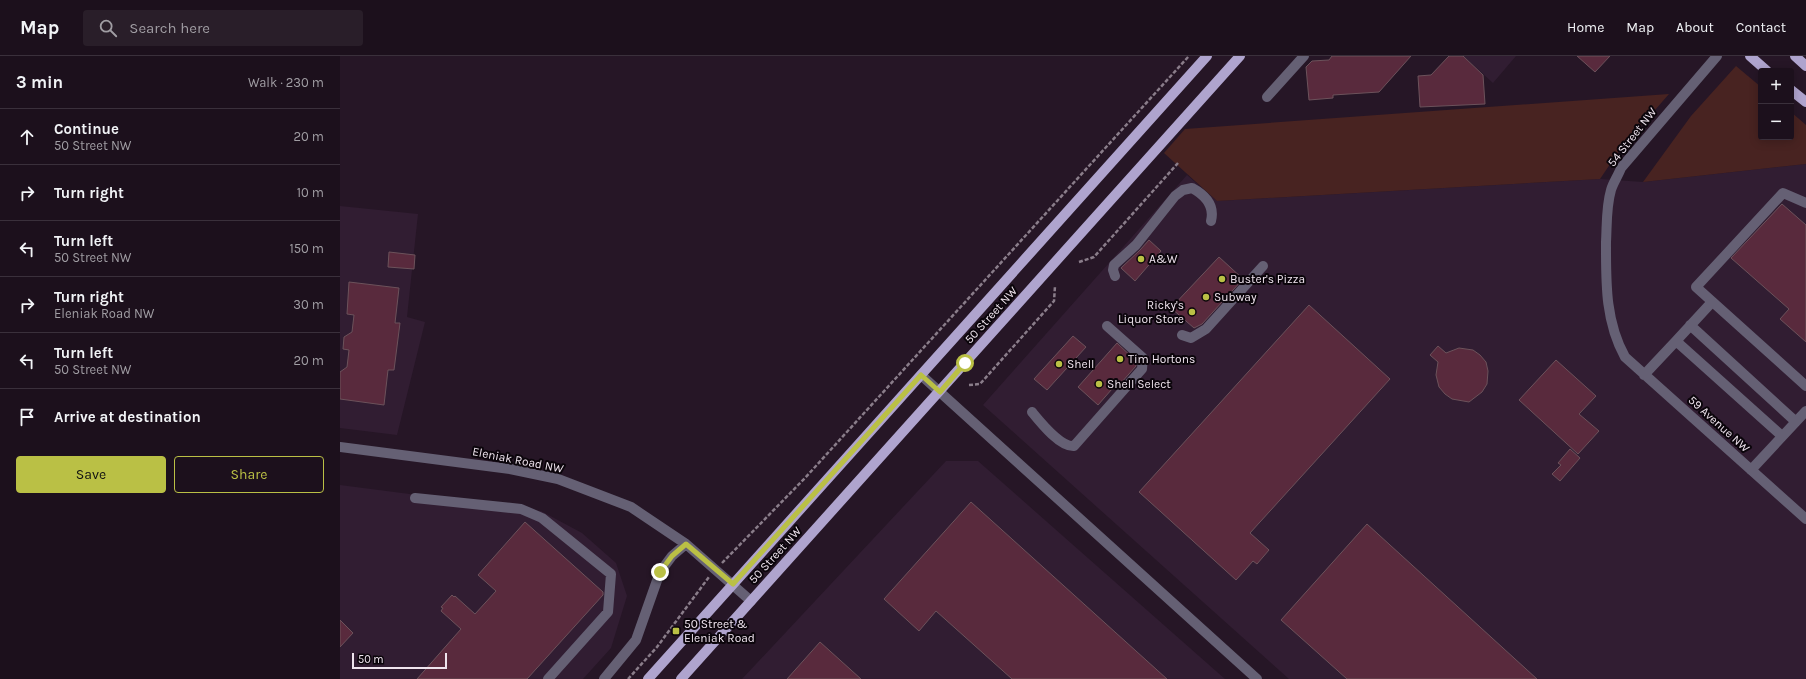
<!DOCTYPE html>
<html lang="en">
<head>
<meta charset="utf-8">
<style>
	body { margin:0; font-family:Karla,sans-serif; background:#291e29; color:#f1f3f6 }
	.controls { position:absolute; right:12px; top:12px; display:grid; overflow:hidden; border-radius:4px; box-shadow:0 2px 10px #0003 }
	.controls button { width:36px; height:36px; display:grid; place-items:center; padding:0; border:0; border-bottom:1px solid #3a303b; background:#1c101c; color:#f1f3f6; font:20px sans-serif }
	.scale { position:absolute; left:12px; bottom:10px; width:95px; box-sizing:border-box; padding-left:4px; border:2px solid #efe4ee; border-top:0; font-size:11px; line-height:14px; white-space:nowrap; color:#efe4ee; -webkit-text-stroke:3px #0b050b; paint-order:stroke }
	.stop { position:absolute; width:12px; height:12px; margin:-9px; border:3px solid #bac045; border-radius:50%; background:#fff }
	.stop.end { background:#bac045; border-color:#fff; box-shadow:0 1px 4px #0008 }
	.list { margin:0; padding:0; list-style:none }
	h2 { display:flex; justify-content:space-between; align-items:center; height:52px; margin:0; padding:0 16px; font-size:17px }
	h2 small { font-size:13px; font-weight:400; color:#a09da3 }
	.list li { display:grid; grid-template-columns:26px 1fr auto; gap:12px; align-items:center; box-sizing:border-box; height:56px; padding:0 16px; border-top:1px solid #3a303b }
	.list b { display:block; font-size:15px; white-space:nowrap }
	.list p { margin:0; font-size:13px; white-space:nowrap; color:#a09da3 }
	.list em { font-size:13px; font-style:normal; color:#a09da3 }
	.actions { display:flex; gap:8px; padding:12px 16px }
	.actions a { flex:1; padding:9px 0; border:1px solid #bac045; border-radius:4px; text-align:center; font-size:14px; color:#bac045 }
	.actions .main { background:#bac045; color:#111 }
	.icon { flex:none; width:22px; height:22px; fill:none; stroke:currentColor; stroke-width:2; stroke-linecap:round; stroke-linejoin:round }
	.map { position:relative; flex:none; width:1466px; height:623px; overflow:hidden }
	header { display:flex; align-items:center; gap:24px; box-sizing:border-box; height:56px; padding:0 20px; background:#1c101c; border-bottom:1px solid #3a303b }
	header strong { font-size:19px }
	nav { display:flex; gap:22px; margin-inline-start:auto; font-size:14px }
	.search { width:280px; height:36px; background:#291e29; display:flex; align-items:center; gap:10px; box-sizing:border-box; padding:0 14px; border-radius:4px; color:#a09da3; font-size:15px }
	main { display:flex }
	aside { flex:1; background:#1c101c }
	.map>svg:first-child { display:block }
</style>
</head>
<body>
<header>
<strong>Map</strong>
<div class="search"><svg class="icon" aria-label="search" viewBox="0 0 24 24"><circle cx="10" cy="10" r="6"/><path d="M15 15l6 6"/></svg>Search here</div>
<nav><a>Home</a><a>Map</a><a>About</a><a>Contact</a></nav>
</header>
<main>
<aside>
<h2>3 min<small>Walk · 230 m</small></h2>
<ul class="list">
<li><svg class="icon" aria-label="ahead" viewBox="0 0 24 24"><path d="M12 20V5M6 11l6-6 6 6"/></svg><div><b>Continue</b><p>50 Street NW</p></div><em>20 m</em></li>
<li><svg class="icon" aria-label="right" viewBox="0 0 24 24"><path d="M7 20v-9h11M14 6l5 5-5 5"/></svg><div><b>Turn right</b></div><em>10 m</em></li>
<li><svg class="icon" aria-label="left" viewBox="0 0 24 24"><path d="M17 20v-9H6M10 6l-5 5 5 5"/></svg><div><b>Turn left</b><p>50 Street NW</p></div><em>150 m</em></li>
<li><svg class="icon" aria-label="right" viewBox="0 0 24 24"><path d="M7 20v-9h11M14 6l5 5-5 5"/></svg><div><b>Turn right</b><p>Eleniak Road NW</p></div><em>30 m</em></li>
<li><svg class="icon" aria-label="left" viewBox="0 0 24 24"><path d="M17 20v-9H6M10 6l-5 5 5 5"/></svg><div><b>Turn left</b><p>50 Street NW</p></div><em>20 m</em></li>
<li><svg class="icon" aria-label="arrive" viewBox="0 0 24 24"><path d="M6 21V4h12l-3 4 3 4H6"/></svg><div><b>Arrive at destination</b></div></li>
</ul>
<div class="actions"><a class="main">Save</a><a>Share</a></div>
</aside>
<div class="map">
<svg width="1466" height="623" viewBox="0 0 1466 623">
	<rect width="100%" height="100%" fill="#261626"/>
	<path fill="#311d32" d="M1123,0H1176L1153,27Z
		M1466,108V623H949L643,349L847,119L877,145L1260,123L1303,126Z
		M0,150L78,158L67,261L85,266L57,379L0,372Z
		M606,405H638L885,623H402Z
		M0,429L201,455L242,477L276,507L287,540L271,592L243,623H0Z"/>
	<path fill="#482321" d="M1396,10L1421,31V81H1451V56L1466,69V108L1303,126L1351,60Z
		M1329,38L1279,95L1260,123L877,145L824,97L845,73Z"/>
	<path fill="#592a3d" stroke="#6c525b" d="M992,0H1071L1039,36L993,39V42L969,44L966,11L972,5L989,4Z
		M1109,0H1123L1143,19L1145,48L1080,51L1078,20L1091,19Z
		M1237,0H1270L1255,16Z
		M1442,148L1466,169V286L1440,263L1449,253L1391,202Z
		M809,184L821,195L795,225L781,212L800,194Z
		M49,196L75,199L74,213L48,211Z
		M879,201L903,223L862,268L854,272L831,252Z
		M9,226L59,232L55,267H60L54,314H48L44,349L0,343V316L7,311L9,294L3,293L4,281L12,276L14,259L7,258Z
		M969,249L1050,323L910,477L929,494L917,508L913,505L896,524L799,436Z
		M733,280L746,291L707,334L694,323Z
		M777,287L796,305V310L781,327L779,325L758,349L738,331Z
		M1098,290L1106,297L1119,292L1133,294L1140,299L1146,306L1148,315L1147,328L1142,336L1129,346L1112,343L1105,338L1099,331L1096,319L1098,306L1090,299Z
		M1216,304L1256,340L1239,358L1259,375L1238,398L1179,344Z
		M1230,393L1240,402L1220,425L1212,418L1221,409L1218,407Z
		M631,446L827,623H672L596,555L579,575L544,543Z
		M185,466L263,536V539L187,623H77L121,573L101,555L103,552L101,551L112,539L114,541L115,540L135,558L156,535L138,519Z
		M1027,468L1197,623H1007L941,564Z
		M0,564L13,577L0,591Z
		M480,586L521,623H447Z"/>
	<g fill="none" stroke-linecap="round" stroke-linejoin="round">
		<path stroke="#8a7d8a" stroke-width="2.5" stroke-dasharray="4 2" stroke-linecap="butt" d="M739,206L754,201L838,107
			M629,329L640,328L714,245L715,230
			M382,507L465,422L849,0
			M288,623L317,591L369,521"/>
		<path stroke="#656074" stroke-width="10" d="M1377,0L1281,112C1278,120 1273,127 1271,134C1266,151 1267,169 1266,186C1266,226 1265,265 1285,301L1466,463
			M927,41L964,0
			M1466,147L1443,137L1356,231L1466,330
			M775,220L773,214L774,209L796,189L835,140L843,134L852,132C865,139 875,149 871,165
			M1350,269L1455,365
			M842,279L851,282L866,273L923,210
			M1336,285L1372,246
			M581,319L917,623
			M1304,319L1336,285L1442,380
			M692,356C701,367 720,391 734,390L802,313L803,302L767,270
			M0,391L170,413L218,423L291,451L346,488L411,545
			M1411,414L1466,355
			M75,442L181,453L202,462L271,518L268,556L208,623
			M264,623L296,584L320,516L332,500L346,488"/>
		<path stroke="#afa4ce" stroke-width="10" d="M1410,0L1427,15
			M1455,0L1466,10
			M1451,34L1466,46
			M308,623L867,0
			M341,623L900,0"/>
	</g>
	<g fill="none" stroke-linecap="round" stroke-linejoin="round">
		<path stroke="#bac045" stroke-width="5" d="M320,516L332,500L346,488L393,528L581,319L600,336L625,307"/>
	</g>
	<g fill="#bac045" stroke="#0b050b" stroke-width="1.5">
		<circle cx="801" cy="203" r="4"/>
		<circle cx="882" cy="223" r="4"/>
		<circle cx="866" cy="241" r="4"/>
		<circle cx="852" cy="256" r="4"/>
		<circle cx="780" cy="303" r="4"/>
		<circle cx="719" cy="308" r="4"/>
		<circle cx="759" cy="328" r="4"/>
		<rect x="332" y="571" width="8" height="8" rx="2"/>
	</g>
	<g text-anchor="middle" stroke-width="4" stroke-linejoin="round" paint-order="stroke">
		<g font-size="12" fill="#efe4ee" stroke="#0b050b">
			<text transform="translate(1292 81) rotate(-52)" y="4">54 Street NW</text>
			<text transform="translate(651 259) rotate(-48)" y="4">50 Street NW</text>
			<text transform="translate(1379 368) rotate(42)" y="4">59 Avenue NW</text>
			<text transform="translate(178 404) rotate(11)" y="4">Eleniak Road NW</text>
			<text transform="translate(435 499) rotate(-48)" y="4">50 Street NW</text>
		</g>
		<g font-size="12" fill="#efe4ee" stroke="#0b050b" text-anchor="start">
			<text x="809" y="207">A&amp;W</text>
			<text x="890" y="227">Buster's Pizza</text>
			<text x="874" y="245">Subway</text>
			<text x="844" y="253" text-anchor="end">Ricky's<tspan x="844" dy="14">Liquor Store</tspan></text>
			<text x="788" y="307">Tim Hortons</text>
			<text x="727" y="312">Shell</text>
			<text x="767" y="332">Shell Select</text>
			<text x="344" y="572">50 Street &amp;<tspan x="344" dy="14">Eleniak Road</tspan></text>
		</g>
	</g>
</svg>
<div class="controls">
<button>+</button>
<button>−</button>
</div>
<div class="scale">50 m</div>
<div class="stop" style="left:625px;top:307px"></div>
<div class="stop end" style="left:320px;top:516px"></div>
</div>
</main>
</body>
</html>
